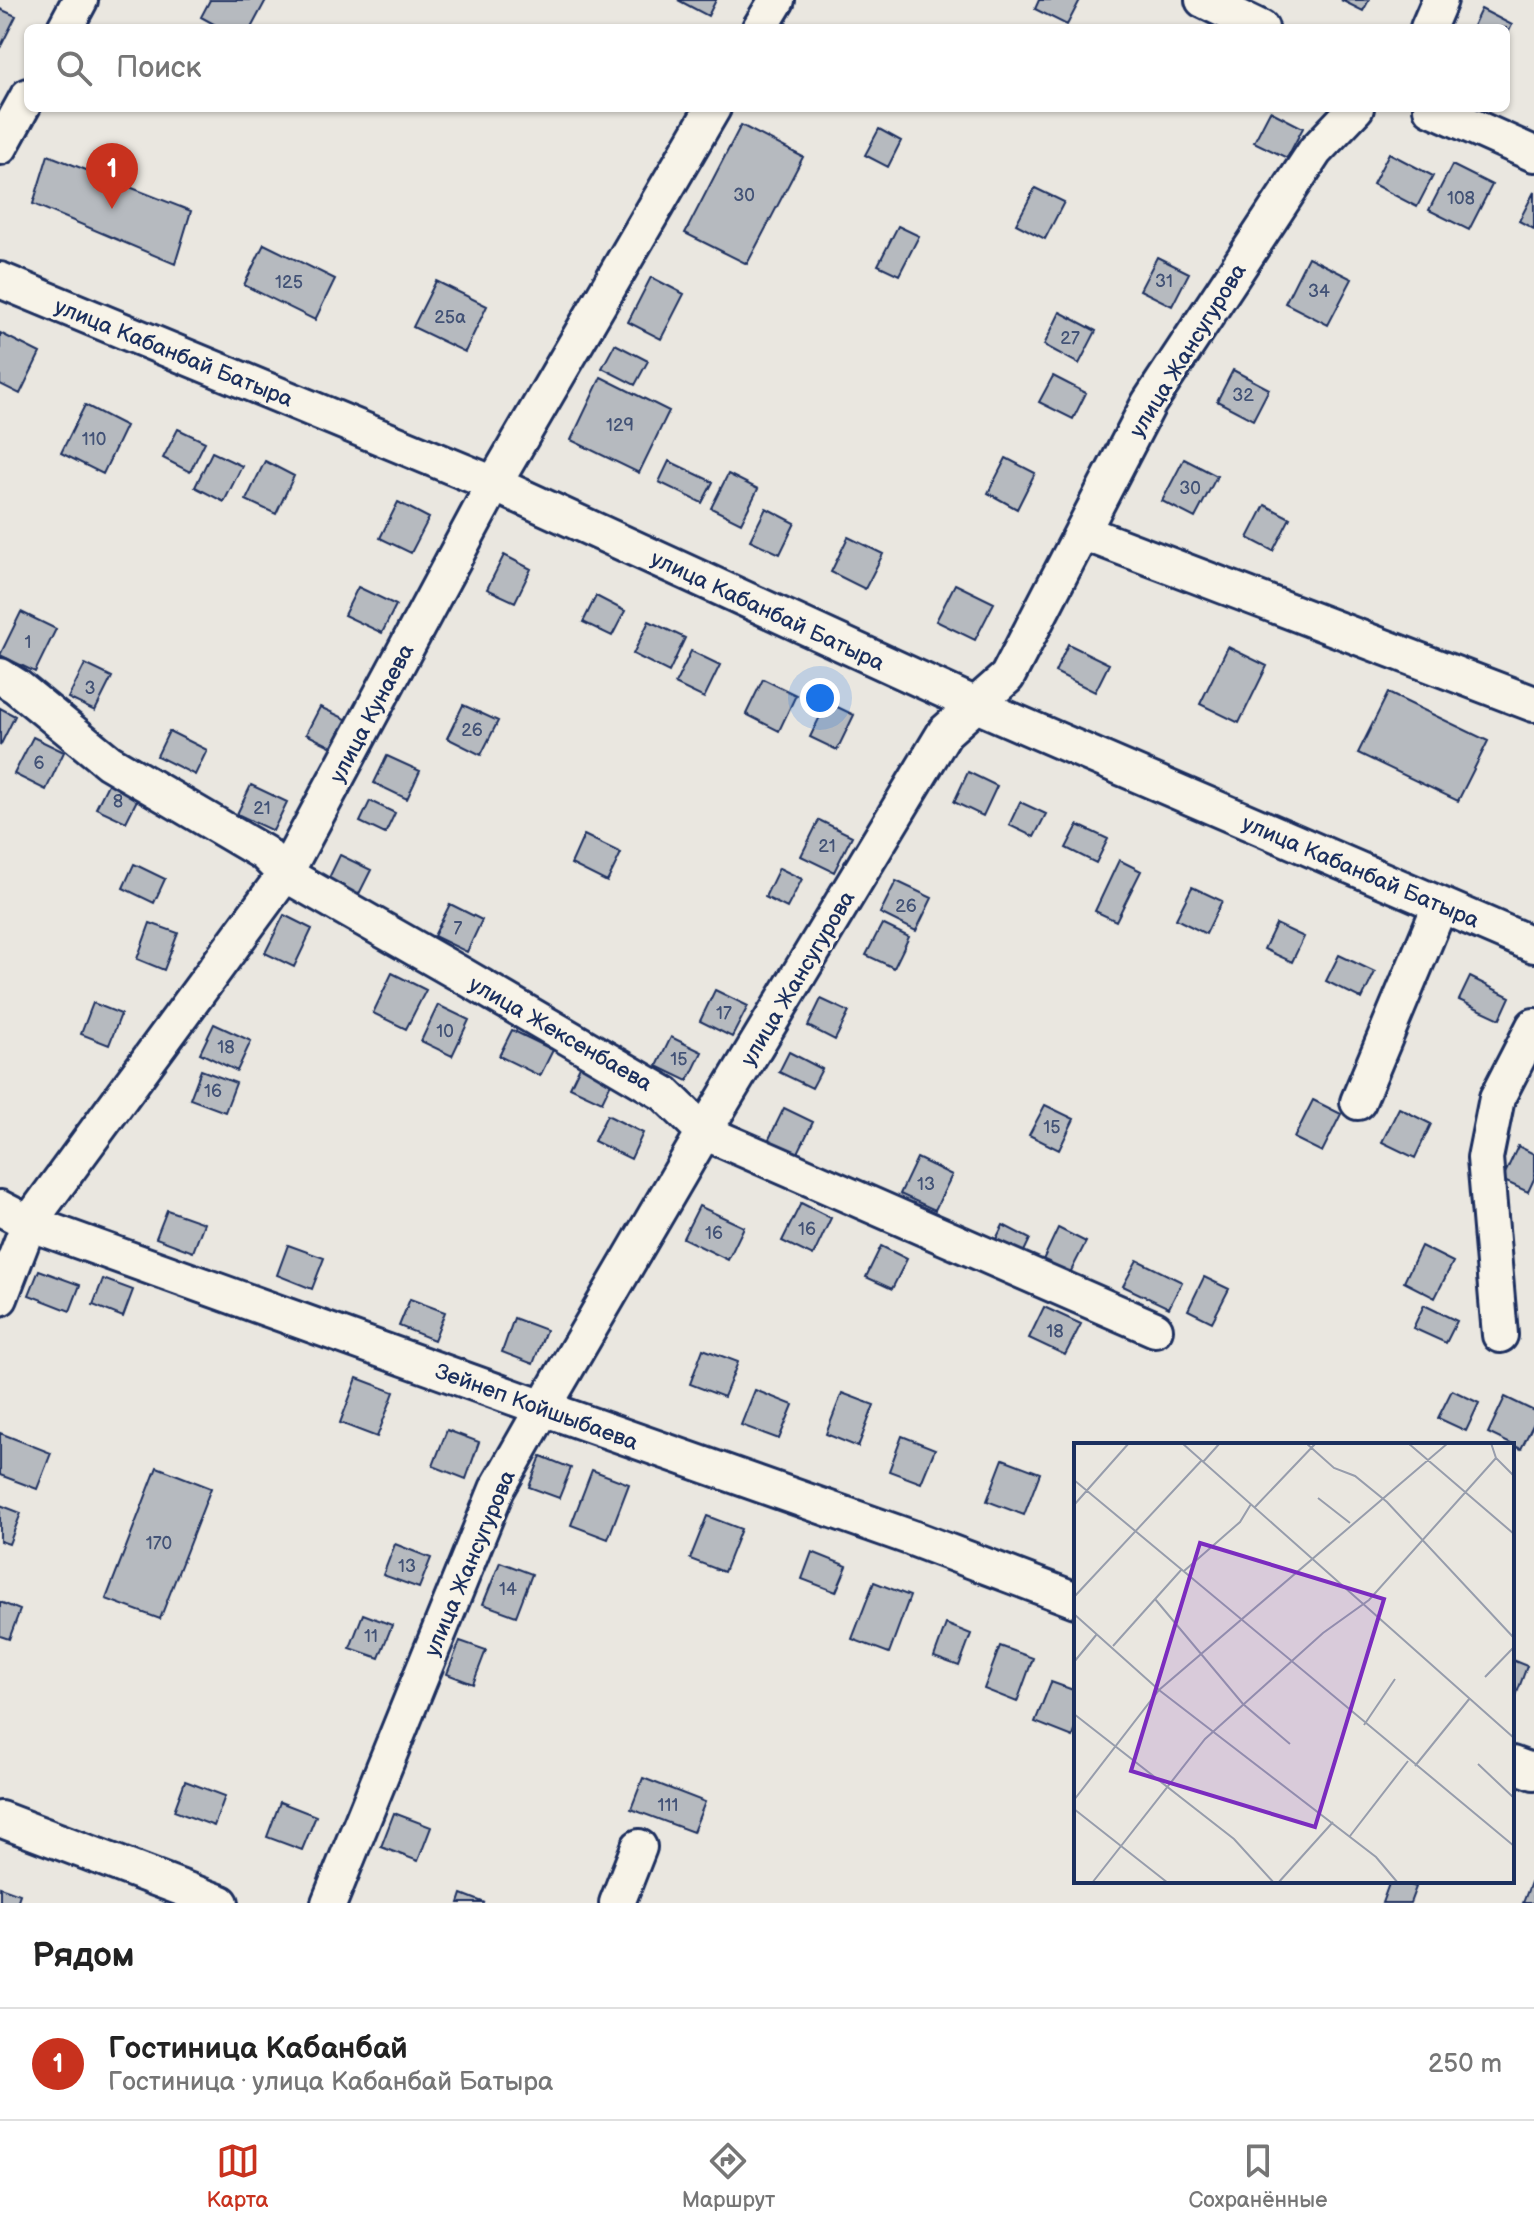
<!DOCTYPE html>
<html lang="ru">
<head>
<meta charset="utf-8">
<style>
	body { margin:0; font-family:"Balsamiq Sans",sans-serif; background:#f2f2f2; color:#222 }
	.you { position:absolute; left:820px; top:698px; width:28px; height:28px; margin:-20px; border:6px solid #fff; border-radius:50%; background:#1a73e8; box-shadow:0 0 0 12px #1a73e833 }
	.badge { display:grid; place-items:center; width:52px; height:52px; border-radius:50%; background:#c8321e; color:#fff; font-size:26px; font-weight:700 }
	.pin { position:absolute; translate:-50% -66px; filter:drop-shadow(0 2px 4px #0008) }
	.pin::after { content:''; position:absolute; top:42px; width:28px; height:24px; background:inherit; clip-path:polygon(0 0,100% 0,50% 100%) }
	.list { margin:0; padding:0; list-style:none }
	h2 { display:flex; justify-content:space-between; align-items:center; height:104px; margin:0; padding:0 32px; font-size:34px }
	h2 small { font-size:26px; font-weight:400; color:#767676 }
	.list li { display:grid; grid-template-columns:52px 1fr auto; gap:24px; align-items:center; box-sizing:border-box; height:112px; padding:0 32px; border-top:2px solid #e0e0e0 }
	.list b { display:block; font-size:30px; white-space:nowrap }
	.list p { margin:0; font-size:26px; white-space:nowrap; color:#767676 }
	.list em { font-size:26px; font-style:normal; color:#767676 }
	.icon { flex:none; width:44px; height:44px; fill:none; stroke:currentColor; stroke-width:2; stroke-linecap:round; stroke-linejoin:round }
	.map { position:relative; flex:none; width:1534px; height:1903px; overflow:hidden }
	.search { position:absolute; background:#fff; box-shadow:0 2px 6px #0004; left:24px; right:24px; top:24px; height:88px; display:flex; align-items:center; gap:20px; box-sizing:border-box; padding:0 28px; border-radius:12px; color:#767676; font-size:30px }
	.sheet { height:216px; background:#fff }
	nav { display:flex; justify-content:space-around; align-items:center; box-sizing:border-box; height:112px; border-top:2px solid #e0e0e0; background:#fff; font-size:22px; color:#767676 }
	nav a { display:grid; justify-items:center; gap:4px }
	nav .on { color:#c8321e }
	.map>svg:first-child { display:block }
</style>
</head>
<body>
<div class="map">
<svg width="1534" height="1903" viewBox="0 0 1534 1903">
	<rect width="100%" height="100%" fill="#eae7e0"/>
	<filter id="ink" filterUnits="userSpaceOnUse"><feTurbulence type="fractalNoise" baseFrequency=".0125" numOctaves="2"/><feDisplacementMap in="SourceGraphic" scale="16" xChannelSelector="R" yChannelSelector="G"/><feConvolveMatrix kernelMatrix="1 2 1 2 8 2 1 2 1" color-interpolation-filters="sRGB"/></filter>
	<g filter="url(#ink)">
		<path fill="#b6babf" stroke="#1b2f5e" stroke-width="2" d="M210,0H266L251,28H221L201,17Z
			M678,0H716L708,16Z
			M1039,0H1080L1067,25L1035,9Z
			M1341,0H1369L1363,11Z
			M0,9L16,16L0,48Z
			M1481,9L1512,25L1506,37V28H1472Z
			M1270,111L1303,128L1287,158L1254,142Z
			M741,125L803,157L747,264L685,233Z
			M879,129L901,141L888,167L865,155Z
			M1389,153L1433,176L1417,207L1373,184Z
			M48,155L191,211L175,264L33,204Z
			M1452,165L1492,185L1469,230L1429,210Z
			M1035,188L1064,202L1045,239L1016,224Z
			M1534,192V229L1519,221Z
			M898,226L919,236L899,275L878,265Z
			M264,244L335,279L315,320L244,285Z
			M1157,257L1189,273L1172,306L1140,290Z
			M1308,257L1352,279L1328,325L1285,303Z
			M651,277L684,294L661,339L628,322Z
			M436,281L487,306L465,352L413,327Z
			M1060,312L1096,331L1079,364L1044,345Z
			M0,333L40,353L20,394L0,384Z
			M615,344L648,361L635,385L602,368Z
			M1233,370L1269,389L1253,420L1217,401Z
			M1053,376L1086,393L1073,419L1039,402Z
			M601,377L669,411L639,473L571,440Z
			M85,405L126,426L103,474L61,453Z
			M178,429L205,442L190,472L163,458Z
			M212,452L242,466L224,502L195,487Z
			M1006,458L1035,473L1017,509L988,493Z
			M1184,459L1217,476L1195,518L1162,501Z
			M265,461L294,476L276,514L246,500Z
			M669,461L713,482L702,503L659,482Z
			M728,474L758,489L741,523L711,508Z
			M398,502L429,518L411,553L380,538Z
			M1265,505L1290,518L1273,551L1248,538Z
			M766,508L795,523L780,554L750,540Z
			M848,537L883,554L865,589L831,572Z
			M504,555L531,569L515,602L487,589Z
			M955,584L994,603L975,640L936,621Z
			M358,587L396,605L382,633L344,615Z
			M596,596L625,611L612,636L583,622Z
			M21,612L56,629L35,672L0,655Z
			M649,621L685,638L669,672L633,654Z
			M1068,644L1109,664L1095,692L1055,672Z
			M1228,647L1267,666L1239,723L1200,704Z
			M691,651L720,665L704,698L675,684Z
			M85,664L112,677L95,711L68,698Z
			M763,679L796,695L779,731L746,714Z
			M1388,693L1488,741L1458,801L1358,753Z
			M827,702L854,715L837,750L810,737Z
			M463,705L498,721L481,755L447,738Z
			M320,707L348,720L334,748L306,734Z
			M0,708L15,716L0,746Z
			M169,731L207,750L195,775L157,756Z
			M33,737L64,752L46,790L14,774Z
			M387,756L420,771L407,799L374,783Z
			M968,772L997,786L983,816L954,802Z
			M110,780L140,794L126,822L96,808Z
			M251,785L287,802L273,831L237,814Z
			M370,801L395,813L385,834L360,822Z
			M1020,802L1046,814L1034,837L1009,825Z
			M819,820L852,836L834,872L801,856Z
			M1078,825L1108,839L1096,863L1066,848Z
			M584,835L621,853L607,882L571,864Z
			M340,855L371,870L358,896L327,882Z
			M1119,860L1141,871L1116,921L1095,911Z
			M134,864L165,879L154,903L123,888Z
			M779,868L802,879L787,908L765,897Z
			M896,881L932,898L916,931L880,913Z
			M1192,887L1222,901L1206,934L1176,919Z
			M450,904L482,920L467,952L434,936Z
			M284,915L312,929L294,967L265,953Z
			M150,923L178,933L164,970L137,959Z
			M882,924L909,937L894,968L866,955Z
			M1276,924L1304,937L1292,962L1264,949Z
			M1339,955L1375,972L1362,999L1326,981Z
			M392,973L426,990L406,1029L373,1013Z
			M1470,977L1510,997L1500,1019L1459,1000Z
			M715,990L748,1006L732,1037L700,1021Z
			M821,999L849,1012L835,1040L808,1026Z
			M93,1003L121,1014L109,1045L81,1034Z
			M438,1005L469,1020L452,1056L421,1041Z
			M214,1024L251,1041L237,1071L200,1053Z
			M512,1030L553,1050L540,1076L499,1056Z
			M671,1037L702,1052L688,1081L657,1066Z
			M789,1052L822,1069L812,1088L779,1072Z
			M583,1060L615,1075L602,1102L570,1087Z
			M201,1070L236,1083L225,1112L190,1099Z
			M1313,1100L1341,1114L1322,1152L1294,1138Z
			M1045,1105L1074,1119L1059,1150L1029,1135Z
			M784,1108L813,1122L795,1159L766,1145Z
			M1399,1108L1431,1124L1415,1158L1382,1142Z
			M607,1115L643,1133L631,1159L594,1141Z
			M1518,1146L1534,1154V1179L1528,1192L1502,1180Z
			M917,1158L952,1175L935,1210L900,1194Z
			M801,1203L831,1218L813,1256L782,1241Z
			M699,1206L744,1227L728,1260L683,1238Z
			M167,1210L204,1223L193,1252L156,1238Z
			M1003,1225L1030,1239L1020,1260L992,1247Z
			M1058,1228L1086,1242L1069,1275L1042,1262Z
			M288,1245L324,1258L312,1289L277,1275Z
			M881,1246L907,1259L892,1289L866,1277Z
			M1421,1246L1453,1262L1435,1298L1404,1282Z
			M1137,1260L1182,1282L1169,1308L1123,1286Z
			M39,1270L80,1285L70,1311L29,1295Z
			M1204,1277L1229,1289L1212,1322L1188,1310Z
			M103,1279L133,1290L123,1317L93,1305Z
			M410,1299L445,1312L434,1340L399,1326Z
			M1424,1305L1457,1321L1446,1343L1413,1328Z
			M1044,1307L1081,1324L1065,1355L1029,1338Z
			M514,1318L546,1330L533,1364L502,1352Z
			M703,1349L738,1362L724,1397L690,1384Z
			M357,1378L394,1392L377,1437L340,1423Z
			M755,1390L793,1405L779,1439L741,1425Z
			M1452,1390L1479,1403L1466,1431L1438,1418Z
			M842,1393L874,1405L858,1447L826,1434Z
			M1505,1397L1534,1411V1423L1521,1449L1488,1433Z
			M447,1430L479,1442L466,1479L433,1466Z
			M0,1433L51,1453L37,1489L0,1475Z
			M902,1436L935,1449L921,1483L889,1471Z
			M541,1456L571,1468L559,1498L529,1487Z
			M1003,1459L1040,1473L1024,1515L987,1501Z
			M157,1467L211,1488L160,1619L106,1599Z
			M592,1470L629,1484L608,1539L571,1525Z
			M0,1505L21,1513L9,1544L0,1541Z
			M707,1516L741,1529L724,1572L690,1559Z
			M395,1544L431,1558L419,1588L383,1575Z
			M812,1552L847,1566L836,1592L802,1579Z
			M500,1562L532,1574L516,1616L483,1604Z
			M874,1582L910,1596L889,1653L852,1639Z
			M0,1602L20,1610L9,1639L0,1636Z
			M363,1614L392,1625L379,1658L350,1648Z
			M946,1624L971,1634L959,1666L934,1657Z
			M460,1641L486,1650L473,1684L447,1674Z
			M1000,1646L1033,1658L1017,1702L984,1689Z
			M1512,1660L1527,1666L1514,1701L1512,1700Z
			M1051,1682L1076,1691V1728L1073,1737L1035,1722Z
			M643,1778L705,1802L693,1832L631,1809Z
			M185,1781L225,1796L214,1826L174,1811Z
			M280,1802L316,1816L302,1850L267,1837Z
			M394,1813L431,1827L418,1861L381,1847Z
			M1533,1877L1534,1903H1523Z
			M1390,1881H1399L1416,1887L1410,1903H1382Z
			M0,1887L20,1894L17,1903H0Z
			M462,1894L485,1903H459Z"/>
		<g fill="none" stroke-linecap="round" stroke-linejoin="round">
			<g stroke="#1b2f5e" stroke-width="40">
				<path id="minor" d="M1203,0L1261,28
					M65,28L80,0
					M760,28L777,0
					M1428,28L1440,0
					M1431,108L1534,154
					M0,147L28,96
					M0,280L494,484L976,705L1534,945
					M1082,532L1534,704
					M0,676L16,686L109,762L264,853L285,874L462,975L665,1094L704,1132L1155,1329
					M1358,1102L1440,906
					M0,1208L29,1223L543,1408L912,1538L1076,1600
					M0,1298L29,1223L285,874L494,484L713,108
					M1500,1335L1485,1158L1497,1098L1534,1026
					M1512,1764L1534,1772
					M0,1819L221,1903
					M329,1903L497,1489L543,1408L704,1132L945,732L1007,677L1149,403L1315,151L1356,108
					M617,1903L639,1847"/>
			</g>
			<use href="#minor" stroke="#f7f3e8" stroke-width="34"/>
		</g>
	</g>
	<g text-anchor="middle" stroke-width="6" stroke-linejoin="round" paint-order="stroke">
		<g font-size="18" fill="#425276">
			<text x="744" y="201">30</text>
			<text x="1461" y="204">108</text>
			<text x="1164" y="287">31</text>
			<text x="289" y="288">125</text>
			<text x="1319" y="297">34</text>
			<text x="450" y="323">25а</text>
			<text x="1070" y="344">27</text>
			<text x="1243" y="401">32</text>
			<text x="620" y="431">129</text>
			<text x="94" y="445">110</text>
			<text x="1190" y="494">30</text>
			<text x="28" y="648">1</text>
			<text x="90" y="694">3</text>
			<text x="472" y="736">26</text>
			<text x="39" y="769">6</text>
			<text x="118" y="807">8</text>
			<text x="262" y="814">21</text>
			<text x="827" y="852">21</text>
			<text x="906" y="912">26</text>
			<text x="458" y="934">7</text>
			<text x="724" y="1019">17</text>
			<text x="445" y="1037">10</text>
			<text x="226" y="1053">18</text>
			<text x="679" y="1065">15</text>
			<text x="213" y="1097">16</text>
			<text x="1052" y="1133">15</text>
			<text x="926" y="1190">13</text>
			<text x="807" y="1235">16</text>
			<text x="714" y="1239">16</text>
			<text x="1055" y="1337">18</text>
			<text x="159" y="1549">170</text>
			<text x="407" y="1572">13</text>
			<text x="508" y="1595">14</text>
			<text x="371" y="1642">11</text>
			<text x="668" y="1811">111</text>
		</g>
		<g font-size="22" fill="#1b2f5e" stroke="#f7f3e8">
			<text transform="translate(1187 350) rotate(-58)" y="8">улица Жансугурова</text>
			<text transform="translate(174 352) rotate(22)" y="8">улица Кабанбай Батыра</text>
			<text transform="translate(768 610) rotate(25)" y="8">улица Кабанбай Батыра</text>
			<text transform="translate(371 713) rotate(-62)" y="8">улица Кунаева</text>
			<text transform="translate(1361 871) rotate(23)" y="8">улица Кабанбай Батыра</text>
			<text transform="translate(797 978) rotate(-59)" y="8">улица Жансугурова</text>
			<text transform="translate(561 1033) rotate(30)" y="8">улица Жексенбаева</text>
			<text transform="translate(537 1406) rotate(20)" y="8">Зейнеп Койшыбаева</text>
			<text transform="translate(469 1563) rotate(-67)" y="8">улица Жансугурова</text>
		</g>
	</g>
	<g transform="translate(1074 1443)">
		<rect width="440" height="440" fill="#eae7e0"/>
		<path fill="none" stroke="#979dac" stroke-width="2" d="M108,0L440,295M232,0L260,25L281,33L313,59L440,195M334,0L440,91M417,0L422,15L440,33M129,19L146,0M0,37L440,403M244,55L276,80M0,62L55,0M181,64L242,0M110,128L166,79L177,61M0,154L128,17M81,156L169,261L216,301M0,171L85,247L302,414L324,440M39,203L108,126M0,219L23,191M411,234L440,204M0,271L160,396L200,440M290,282L321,236M404,321L440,355M341,323L396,255M0,357L85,247L374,0M0,366L94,440M276,393L334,318M18,440L131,296L249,190L295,157L422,15M204,440L259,379"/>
		<path fill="#7b2cbf" fill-opacity="0.15" stroke="#7b2cbf" stroke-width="4" d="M126,100L310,156L241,384L57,328Z"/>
		<rect width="440" height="440" fill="none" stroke="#1b2f5e" stroke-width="4"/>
	</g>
</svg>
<div class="you"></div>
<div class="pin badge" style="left:112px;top:209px">1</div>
<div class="search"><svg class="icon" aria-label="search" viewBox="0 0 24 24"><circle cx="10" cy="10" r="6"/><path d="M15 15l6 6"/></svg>Поиск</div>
</div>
<section class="sheet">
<h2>Рядом<small></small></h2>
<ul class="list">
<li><span class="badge">1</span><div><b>Гостиница Кабанбай</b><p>Гостиница · улица Кабанбай Батыра</p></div><em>250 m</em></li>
</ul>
</section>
<nav>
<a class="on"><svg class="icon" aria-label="map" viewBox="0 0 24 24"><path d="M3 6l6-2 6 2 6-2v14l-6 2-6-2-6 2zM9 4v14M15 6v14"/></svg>Карта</a>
<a><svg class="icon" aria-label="directions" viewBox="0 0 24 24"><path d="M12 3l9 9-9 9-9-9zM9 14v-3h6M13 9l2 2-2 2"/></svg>Маршрут</a>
<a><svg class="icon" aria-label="saved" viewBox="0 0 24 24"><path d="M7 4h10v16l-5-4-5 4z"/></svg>Сохранённые</a>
</nav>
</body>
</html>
